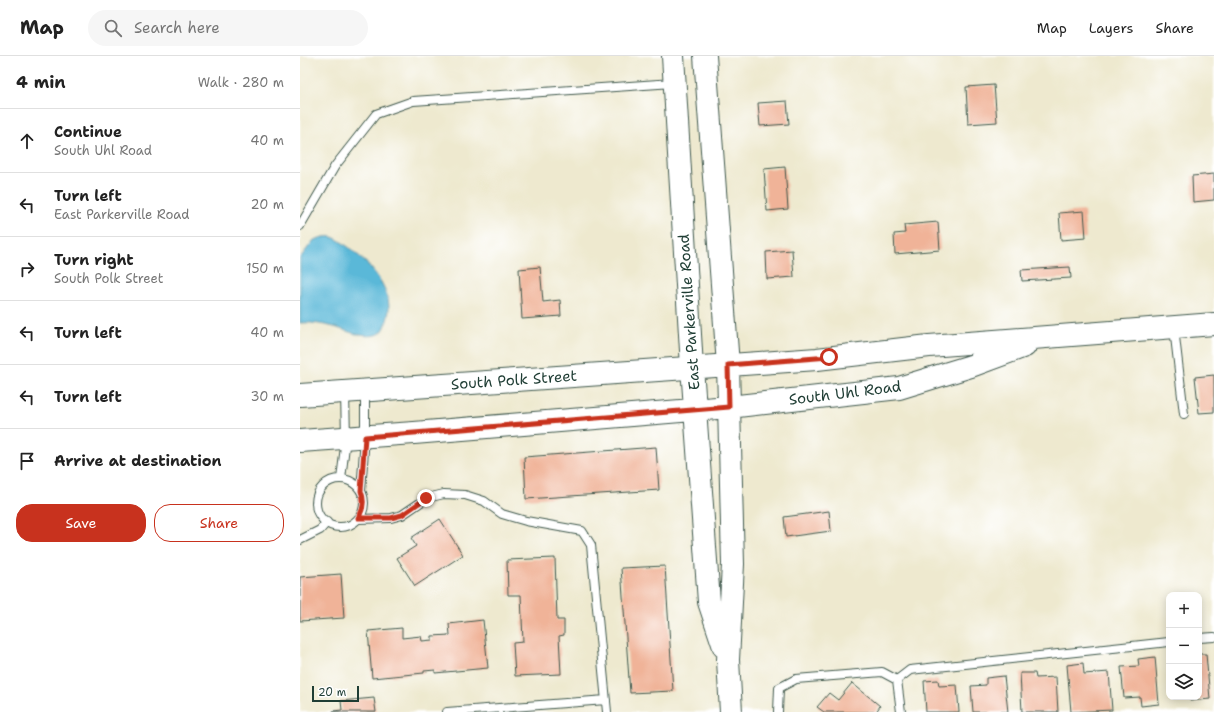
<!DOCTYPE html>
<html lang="en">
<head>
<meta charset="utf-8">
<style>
	body { margin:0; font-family:"Shantell Sans",sans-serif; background:#f6f6f6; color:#222 }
	.controls { position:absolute; right:12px; bottom:12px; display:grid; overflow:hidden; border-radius:8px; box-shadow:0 2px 10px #0003 }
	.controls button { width:36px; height:36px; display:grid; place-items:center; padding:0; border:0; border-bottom:1px solid #e0e0e0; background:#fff; color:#222; font:20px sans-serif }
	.scale { position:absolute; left:12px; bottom:10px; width:47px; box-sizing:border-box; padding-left:4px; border:2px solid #1f3d34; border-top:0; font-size:11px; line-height:14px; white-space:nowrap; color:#1f3d34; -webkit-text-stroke:3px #fff; paint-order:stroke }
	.stop { position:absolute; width:12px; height:12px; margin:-9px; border:3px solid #c8321e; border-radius:50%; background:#fff }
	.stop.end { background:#c8321e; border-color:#fff; box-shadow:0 1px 4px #0008 }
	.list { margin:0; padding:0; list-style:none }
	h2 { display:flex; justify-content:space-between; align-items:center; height:52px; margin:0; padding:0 16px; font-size:17px }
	h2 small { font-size:13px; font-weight:400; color:#767676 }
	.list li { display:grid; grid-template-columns:26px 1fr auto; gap:12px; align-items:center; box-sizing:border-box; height:64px; padding:0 16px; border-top:1px solid #e0e0e0 }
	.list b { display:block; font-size:15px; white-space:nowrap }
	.list p { margin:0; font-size:13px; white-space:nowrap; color:#767676 }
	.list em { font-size:13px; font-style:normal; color:#767676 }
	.actions { display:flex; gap:8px; padding:12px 16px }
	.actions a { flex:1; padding:9px 0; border:1px solid #c8321e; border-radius:16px; text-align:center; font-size:14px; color:#c8321e }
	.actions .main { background:#c8321e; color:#fff }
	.icon { flex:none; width:22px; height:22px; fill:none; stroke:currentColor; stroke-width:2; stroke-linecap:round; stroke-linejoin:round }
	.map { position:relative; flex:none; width:914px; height:656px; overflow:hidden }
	header { display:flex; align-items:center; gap:24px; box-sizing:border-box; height:56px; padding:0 20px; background:#fff; border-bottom:1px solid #e0e0e0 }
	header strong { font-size:19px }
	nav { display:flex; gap:22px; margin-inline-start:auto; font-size:14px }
	.search { width:280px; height:36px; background:#f6f6f6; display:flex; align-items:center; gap:10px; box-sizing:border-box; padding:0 14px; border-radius:22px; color:#767676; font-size:15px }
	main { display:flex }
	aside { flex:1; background:#fff }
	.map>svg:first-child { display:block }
</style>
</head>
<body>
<header>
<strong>Map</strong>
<div class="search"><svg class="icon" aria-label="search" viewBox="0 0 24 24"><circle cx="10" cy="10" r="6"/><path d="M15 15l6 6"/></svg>Search here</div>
<nav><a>Map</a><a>Layers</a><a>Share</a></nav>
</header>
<main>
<aside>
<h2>4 min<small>Walk · 280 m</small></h2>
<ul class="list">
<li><svg class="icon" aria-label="ahead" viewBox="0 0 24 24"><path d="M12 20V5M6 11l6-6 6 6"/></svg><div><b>Continue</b><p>South Uhl Road</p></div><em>40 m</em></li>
<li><svg class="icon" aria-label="left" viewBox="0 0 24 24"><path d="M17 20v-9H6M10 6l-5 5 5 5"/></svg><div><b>Turn left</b><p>East Parkerville Road</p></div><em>20 m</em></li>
<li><svg class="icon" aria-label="right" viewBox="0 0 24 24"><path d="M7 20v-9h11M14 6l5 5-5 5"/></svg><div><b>Turn right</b><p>South Polk Street</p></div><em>150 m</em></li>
<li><svg class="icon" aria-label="left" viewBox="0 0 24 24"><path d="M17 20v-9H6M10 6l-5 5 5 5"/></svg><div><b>Turn left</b></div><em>40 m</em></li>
<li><svg class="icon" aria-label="left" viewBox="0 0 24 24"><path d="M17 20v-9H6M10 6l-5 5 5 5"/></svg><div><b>Turn left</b></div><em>30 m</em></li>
<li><svg class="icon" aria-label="arrive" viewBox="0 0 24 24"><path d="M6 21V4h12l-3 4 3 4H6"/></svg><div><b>Arrive at destination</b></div></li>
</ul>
<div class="actions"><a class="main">Save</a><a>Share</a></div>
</aside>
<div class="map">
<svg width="914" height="656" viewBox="0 0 914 656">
	<rect width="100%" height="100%" fill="#fff"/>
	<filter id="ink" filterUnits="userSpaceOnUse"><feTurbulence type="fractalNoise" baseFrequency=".025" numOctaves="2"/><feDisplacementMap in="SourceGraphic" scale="8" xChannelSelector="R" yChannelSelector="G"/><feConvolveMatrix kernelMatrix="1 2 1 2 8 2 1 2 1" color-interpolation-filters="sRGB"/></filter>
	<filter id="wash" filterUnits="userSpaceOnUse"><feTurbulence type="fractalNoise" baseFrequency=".012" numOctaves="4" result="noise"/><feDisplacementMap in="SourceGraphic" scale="16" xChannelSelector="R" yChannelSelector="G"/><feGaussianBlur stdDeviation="0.9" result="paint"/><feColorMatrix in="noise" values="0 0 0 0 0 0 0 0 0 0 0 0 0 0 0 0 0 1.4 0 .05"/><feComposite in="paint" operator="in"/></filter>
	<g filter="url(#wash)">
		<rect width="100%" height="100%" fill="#eee9cf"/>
		<path fill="#5ab8d8" stroke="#3c7a86" d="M23,181C25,181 29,180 32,181C39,183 47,190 52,194C72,210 96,237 87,264C86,269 84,276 78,278C64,284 44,273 30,270C20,268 10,266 0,267V202L14,184Z"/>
		<g id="blocks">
			<path fill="#f0b398" d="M694,29L697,66L668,68L666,31Z
				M487,45L489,68L460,70L458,47Z
				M485,111L488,153L467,155L464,113Z
				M914,118V144L893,146L892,120Z
				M784,155L786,182L761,184L759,157Z
				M638,166L640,194L595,198L594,178L605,177L604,169Z
				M492,194L494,221L467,223L466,196Z
				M240,211L243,246L260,244L261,260L222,263L219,213Z
				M770,211L771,222L722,225L721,214Z
				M914,319V356L899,357L895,321Z
				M356,391L359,434L226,443L224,401Z
				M529,455L531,475L486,481L484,461Z
				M140,463L163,499L115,530L97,502L116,490L111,482Z
				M255,502L257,564H264V579L259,580L261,618L215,620L213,587L223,586L221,539H208L207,504Z
				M365,510L373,635L330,637L321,512Z
				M41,518L44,562L0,565V521Z
				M183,564L188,612L135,617V614L124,615V617L72,622L68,575L102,572V582L121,580L122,585L132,584V580L150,579L149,568Z
				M899,598H906L910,643L890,645L889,641H899Z
				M855,601L859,648L841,650L840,641L824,642L821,611L839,610L838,603Z
				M783,607L784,618L809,616L812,654L771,656L767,609Z
				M720,617H735L736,622L756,621L758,656H722Z
				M704,620L708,656H673L671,630L686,629V622Z
				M638,624L639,630L657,629L659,656H626L624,625Z
				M552,627L580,650L576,656H524L517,651L529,637L538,644Z
				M74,642L76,656H33V655L42,654L41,645Z"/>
		</g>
	</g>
	<g filter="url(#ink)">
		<use href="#blocks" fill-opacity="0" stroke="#3e574b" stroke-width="1"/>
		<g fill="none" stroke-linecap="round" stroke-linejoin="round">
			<g stroke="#3e574b" stroke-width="10">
				<path id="service" d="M0,170L35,110L76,58L113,45L373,27
					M874,272L884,358
					M41,423L46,382L45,337
					M16 447a24 24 0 1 1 48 0a24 24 0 1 1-48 0Z
					M61,435L65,381V336
					M58,463L91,462L102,459L127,442L144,438L165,439L184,445L202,458L226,465L282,475L291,489L307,656
					M0,484L20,474L27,466
					M899,582L914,581
					M597,624L610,614L869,586
					M147,656L306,644
					M478,656L479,632L496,623L582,616L597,624L601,656"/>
			</g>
			<g stroke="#3e574b" stroke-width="24">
				<path id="secondary" d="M373,0L392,311L409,546L424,591
					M405,0L428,309L433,508L428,604L431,656
					M0,339L517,303L629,290L914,268
					M0,385L114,377L429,351L599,332L671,310L725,290"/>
			</g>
			<use href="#service" stroke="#fff" stroke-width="8"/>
			<use href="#secondary" stroke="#fff" stroke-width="22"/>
		</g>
	</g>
	<g fill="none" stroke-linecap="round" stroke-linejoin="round" filter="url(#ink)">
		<path stroke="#c8321e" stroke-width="5" d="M126,442L102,459L91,462H58C64,453 65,445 61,435L65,381L429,351L428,309L529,301"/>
	</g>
	<g text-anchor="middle" stroke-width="4" stroke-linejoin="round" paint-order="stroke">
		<g font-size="15" fill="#1f3d34" stroke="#fff">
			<text transform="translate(389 256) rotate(-94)" y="5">East Parkerville Road</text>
			<text transform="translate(214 324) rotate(-4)" y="5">South Polk Street</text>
			<text transform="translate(545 337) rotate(-7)" y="5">South Uhl Road</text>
		</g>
	</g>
</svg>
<div class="controls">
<button>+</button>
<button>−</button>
<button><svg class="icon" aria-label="layers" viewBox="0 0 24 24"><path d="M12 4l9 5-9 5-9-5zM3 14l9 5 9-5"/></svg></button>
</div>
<div class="scale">20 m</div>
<div class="stop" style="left:529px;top:301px"></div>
<div class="stop end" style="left:126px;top:442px"></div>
</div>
</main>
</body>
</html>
